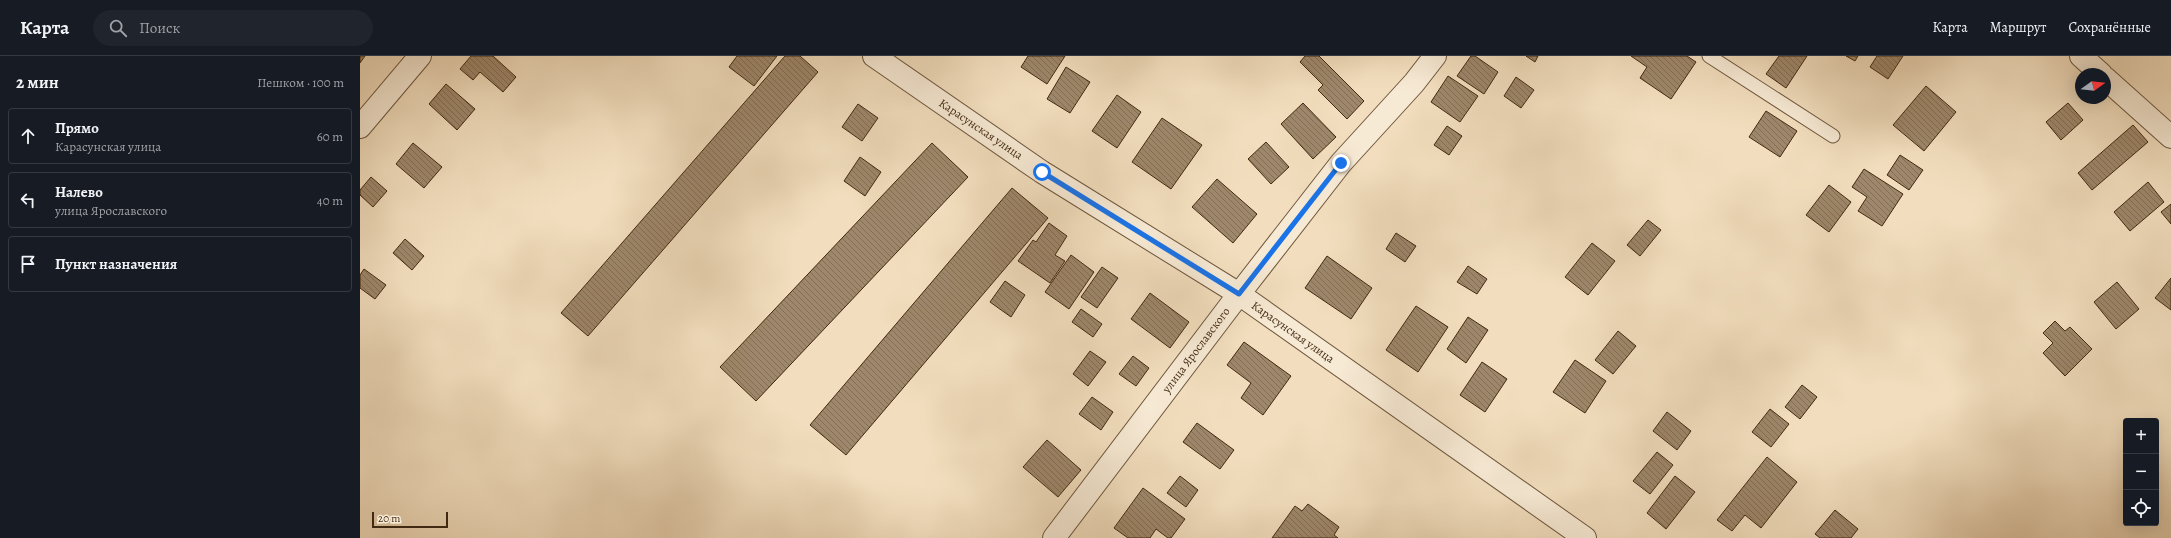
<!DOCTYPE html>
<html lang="ru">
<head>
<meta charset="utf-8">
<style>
	body { margin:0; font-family:Alegreya,serif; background:#20242c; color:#f1f3f6 }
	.controls { position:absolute; right:12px; bottom:12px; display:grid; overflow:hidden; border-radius:4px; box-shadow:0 4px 16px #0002 }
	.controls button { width:36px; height:36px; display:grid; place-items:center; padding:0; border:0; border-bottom:1px solid #363941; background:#171b24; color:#f1f3f6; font:20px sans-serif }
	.compass { position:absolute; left:1715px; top:12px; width:36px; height:36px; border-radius:50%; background:#171b24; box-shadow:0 4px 16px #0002; rotate:75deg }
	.scale { position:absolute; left:12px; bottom:10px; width:76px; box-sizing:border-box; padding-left:4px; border:2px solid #422911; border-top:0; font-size:11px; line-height:14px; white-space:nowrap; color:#422911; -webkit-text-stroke:3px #f7ead5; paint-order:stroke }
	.stop { position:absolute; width:12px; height:12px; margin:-9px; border:3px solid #1a73e8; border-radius:50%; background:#fff }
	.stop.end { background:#1a73e8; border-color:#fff; box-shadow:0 1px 4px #0008 }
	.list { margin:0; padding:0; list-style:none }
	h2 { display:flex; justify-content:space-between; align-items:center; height:52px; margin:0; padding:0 16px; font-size:17px }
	h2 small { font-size:13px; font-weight:400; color:#9ea1a6 }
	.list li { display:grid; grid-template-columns:26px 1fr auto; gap:12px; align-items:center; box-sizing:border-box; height:56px; margin:0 8px 8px; padding:0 8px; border:1px solid #363941; border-radius:4px }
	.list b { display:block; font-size:15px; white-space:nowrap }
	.list p { margin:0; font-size:13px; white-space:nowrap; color:#9ea1a6 }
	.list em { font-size:13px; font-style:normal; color:#9ea1a6 }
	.icon { flex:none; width:22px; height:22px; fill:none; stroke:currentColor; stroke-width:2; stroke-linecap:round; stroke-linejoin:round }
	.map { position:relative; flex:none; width:1811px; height:482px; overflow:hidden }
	header { display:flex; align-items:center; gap:24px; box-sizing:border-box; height:56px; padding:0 20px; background:#171b24; border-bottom:1px solid #363941 }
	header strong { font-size:19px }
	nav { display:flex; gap:22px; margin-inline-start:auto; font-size:14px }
	.search { width:280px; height:36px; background:#20242c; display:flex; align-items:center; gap:10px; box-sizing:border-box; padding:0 14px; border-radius:22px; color:#9ea1a6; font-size:15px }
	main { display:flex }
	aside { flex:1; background:#171b24 }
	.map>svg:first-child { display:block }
</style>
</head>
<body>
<header>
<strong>Карта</strong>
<div class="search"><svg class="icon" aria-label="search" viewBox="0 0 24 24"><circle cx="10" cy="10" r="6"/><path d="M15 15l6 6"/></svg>Поиск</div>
<nav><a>Карта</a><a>Маршрут</a><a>Сохранённые</a></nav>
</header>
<main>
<aside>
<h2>2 мин<small>Пешком · 100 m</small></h2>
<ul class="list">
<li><svg class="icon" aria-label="ahead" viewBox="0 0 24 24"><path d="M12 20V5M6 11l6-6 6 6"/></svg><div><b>Прямо</b><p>Карасунская улица</p></div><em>60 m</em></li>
<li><svg class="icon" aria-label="left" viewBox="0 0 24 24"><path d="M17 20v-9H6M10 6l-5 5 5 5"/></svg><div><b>Налево</b><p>улица Ярославского</p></div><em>40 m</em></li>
<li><svg class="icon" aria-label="arrive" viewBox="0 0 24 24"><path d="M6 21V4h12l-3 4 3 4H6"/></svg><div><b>Пункт назначения</b></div></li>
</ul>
</aside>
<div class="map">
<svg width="1811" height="482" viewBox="0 0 1811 482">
	<defs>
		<pattern id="building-back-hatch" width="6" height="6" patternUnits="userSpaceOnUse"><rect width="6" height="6" fill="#9e876b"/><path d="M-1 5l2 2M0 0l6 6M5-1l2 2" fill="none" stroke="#826e57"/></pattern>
	</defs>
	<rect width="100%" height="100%" fill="#f2debe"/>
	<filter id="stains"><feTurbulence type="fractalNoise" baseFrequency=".005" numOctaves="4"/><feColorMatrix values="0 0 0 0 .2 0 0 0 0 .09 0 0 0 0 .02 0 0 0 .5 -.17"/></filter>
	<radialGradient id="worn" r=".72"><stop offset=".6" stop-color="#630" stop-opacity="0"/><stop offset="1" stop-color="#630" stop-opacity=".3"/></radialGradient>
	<path fill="url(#building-back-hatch)" stroke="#422911" d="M0,0H5L0,7Z
		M111,0H133L156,21L143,36L120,16L113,24L100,13Z
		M377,0H417L394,30L369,11Z
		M425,0H440L458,16L228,280L201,257Z
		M668,0H705L687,28L661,11Z
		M945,0H959L1004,45L987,63L958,34L963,29L940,6Z
		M1111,0H1115L1138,16L1124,38L1097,20Z
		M1166,0H1178L1175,6Z
		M1271,0H1327L1336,6L1311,43L1280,22L1287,11Z
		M1419,0H1447L1426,32L1406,18Z
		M1486,0H1498L1495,5Z
		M1517,0H1543L1528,23L1510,11Z
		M706,11L730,26L710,57L687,43Z
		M1088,20L1118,40L1100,66L1071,46Z
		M1156,21L1174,34L1161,52L1144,40Z
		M86,28L115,53L97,74L69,48Z
		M1566,30L1596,56L1564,95L1533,69Z
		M757,39L781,56L757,92L732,75Z
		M943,47L976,81L953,103L921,68Z
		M1708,47L1723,64L1701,84L1686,66Z
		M498,48L518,62L502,85L482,71Z
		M1406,55L1437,75L1420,101L1389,81Z
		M802,62L842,89L811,133L772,106Z
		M1773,69L1788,86L1732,134L1718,117Z
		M1087,70L1102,80L1089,99L1074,89Z
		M906,86L929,111L911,128L888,103Z
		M53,87L82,111L64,132L36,108Z
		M572,87L608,121L396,345L360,311Z
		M1540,99L1563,114L1549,134L1527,119Z
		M500,101L521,116L505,140L484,125Z
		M1504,113L1543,138L1522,170L1498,155L1507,141L1492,131Z
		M11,121L27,135L13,151L0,139V134Z
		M857,123L897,158L873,187L832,151Z
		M1788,126L1804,146L1770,175L1754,156Z
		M1469,129L1491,146L1469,176L1446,159Z
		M652,132L688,162L486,399L450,369Z
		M1811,148V168L1801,156Z
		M1288,164L1301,174L1280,200L1267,189Z
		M689,167L707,180L695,199L705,205L690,227L658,205L673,184L676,186Z
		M1036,177L1056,190L1045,206L1026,193Z
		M45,183L64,200L52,214L33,197Z
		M1232,187L1255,205L1228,239L1205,221Z
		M711,199L734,216L709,253L685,236Z
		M967,200L1012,232L991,263L945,232Z
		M1108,210L1127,223L1117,238L1097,226Z
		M742,211L758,222L737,252L721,241Z
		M4,213L26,229L15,243L0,232V219Z
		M1811,222V254L1795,242Z
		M645,225L665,239L651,261L630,246Z
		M1757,226L1779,253L1756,273L1734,246Z
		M790,237L829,266L810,292L771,263Z
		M1056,250L1088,271L1058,316L1026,294Z
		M721,253L742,268L733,281L712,266Z
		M1108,261L1128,274L1106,307L1087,293Z
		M1695,265L1705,275L1710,271L1732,293L1705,320L1683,297L1693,287L1683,277Z
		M1258,275L1276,290L1253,318L1235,304Z
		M884,286L931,320L903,359L881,342L891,327L867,309Z
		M730,295L746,306L728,330L713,318Z
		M773,300L789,312L776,330L759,318Z
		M1215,304L1246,325L1225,357L1193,336Z
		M1122,306L1147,323L1125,356L1100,339Z
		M1442,329L1457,341L1440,363L1425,351Z
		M732,341L753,356L741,374L719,358Z
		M1410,353L1429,368L1411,391L1392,376Z
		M1307,356L1331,375L1317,394L1293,375Z
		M837,367L874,394L860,413L823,386Z
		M687,384L721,414L698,441L663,411Z
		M1297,396L1313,409L1290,438L1273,425Z
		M1407,401L1437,426L1401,472L1385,459L1372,475L1357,464Z
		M820,420L838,434L826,451L807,437Z
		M1315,420L1335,436L1306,473L1287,457Z
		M783,432L825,463L811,482H808L796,473L790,482H768L754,472Z
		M948,448L979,471L974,479L978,482H912L935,450L942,455Z
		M1475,454L1498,473L1491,482H1460L1455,478Z"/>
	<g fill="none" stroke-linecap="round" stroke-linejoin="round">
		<g stroke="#6e563c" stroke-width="15">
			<path id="service" d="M1349,0L1473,80"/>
		</g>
		<g stroke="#6e563c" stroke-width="24">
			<path id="minor" d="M1721,0L1741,18
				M1745,22L1811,81
				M0,71L60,0
				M879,238L981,107L1054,27L1075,0"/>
		</g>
		<g stroke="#6e563c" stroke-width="24">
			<path id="tertiary" d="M514,0L682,116L879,238L1225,482
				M694,482L879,238"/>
		</g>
		<use href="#service" stroke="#f7ead5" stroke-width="13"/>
		<use href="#minor" stroke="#f7ead5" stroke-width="22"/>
		<use href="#tertiary" stroke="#f7ead5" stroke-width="22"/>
	</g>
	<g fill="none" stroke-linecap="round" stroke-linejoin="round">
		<path stroke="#1a73e8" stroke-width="5" d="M682,116L879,238L981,107"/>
	</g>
	<g text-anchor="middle" stroke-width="3" stroke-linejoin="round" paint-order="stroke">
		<g font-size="12" fill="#422911" stroke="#f7ead5">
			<text transform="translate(621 73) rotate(34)" y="4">Карасунская улица</text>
			<text transform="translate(933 276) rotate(35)" y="4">Карасунская улица</text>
			<text transform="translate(836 294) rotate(-53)" y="4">улица Ярославского</text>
		</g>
	</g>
	<rect width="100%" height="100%" filter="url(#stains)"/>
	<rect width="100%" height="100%" fill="url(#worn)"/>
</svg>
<div class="controls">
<button>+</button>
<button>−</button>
<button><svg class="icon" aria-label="locate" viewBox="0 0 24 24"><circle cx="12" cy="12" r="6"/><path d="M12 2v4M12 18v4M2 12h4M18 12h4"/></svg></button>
</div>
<svg class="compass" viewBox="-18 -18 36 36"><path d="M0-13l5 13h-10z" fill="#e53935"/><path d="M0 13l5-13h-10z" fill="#9ea1a6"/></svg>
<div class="scale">20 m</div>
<div class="stop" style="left:682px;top:116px"></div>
<div class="stop end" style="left:981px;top:107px"></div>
</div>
</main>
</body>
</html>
